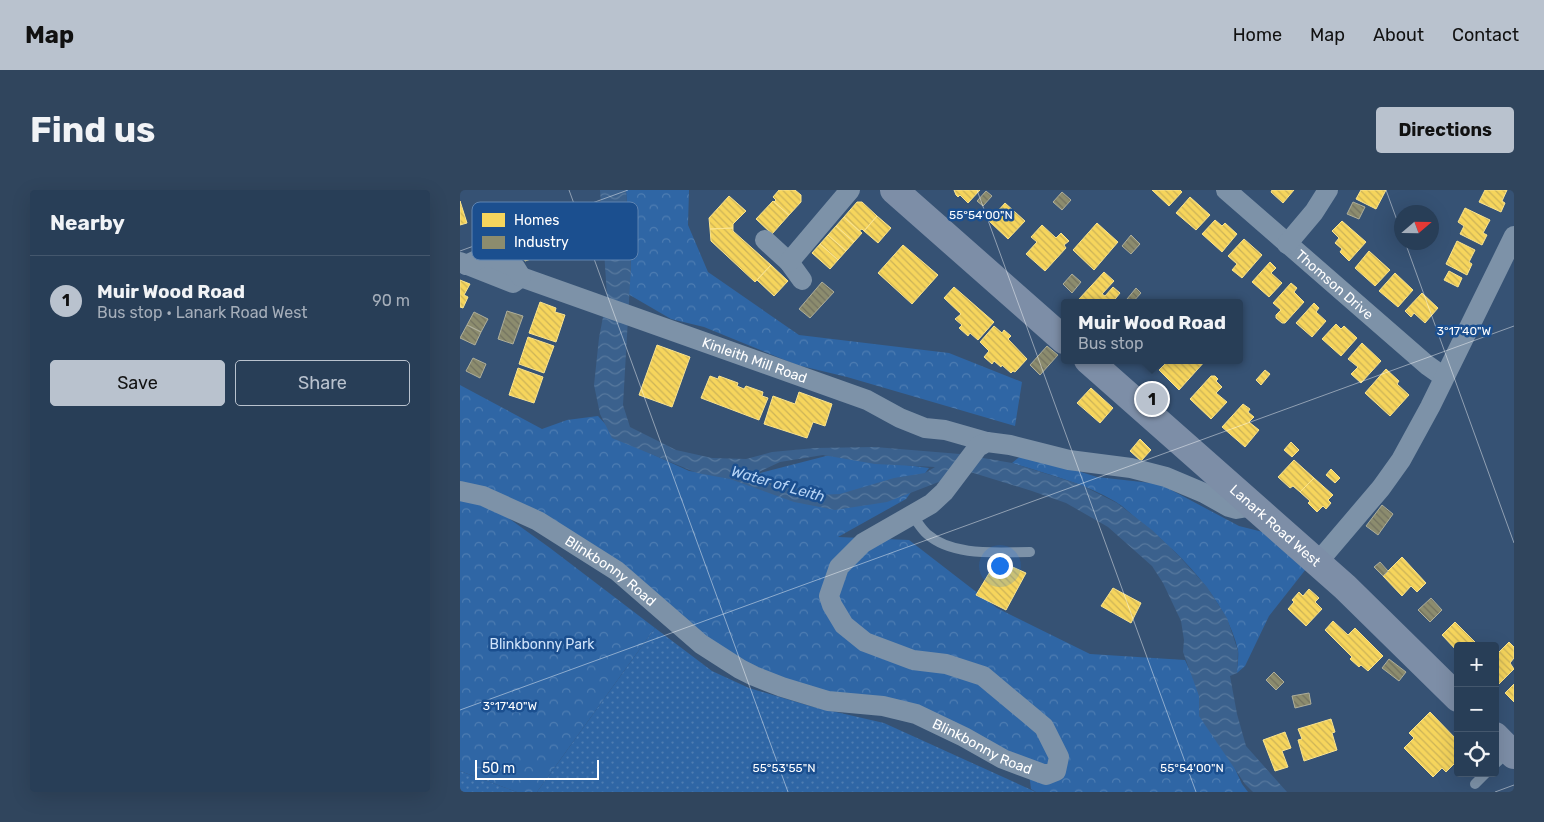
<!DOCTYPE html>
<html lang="en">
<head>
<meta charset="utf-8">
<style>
	body { margin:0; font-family:Rubik,sans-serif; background:#30455d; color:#f1f3f6 }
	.controls { position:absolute; right:15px; bottom:15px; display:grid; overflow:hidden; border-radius:5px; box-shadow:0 5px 20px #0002 }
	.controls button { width:45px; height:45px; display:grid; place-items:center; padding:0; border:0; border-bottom:1px solid #44576d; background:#283e57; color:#f1f3f6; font:25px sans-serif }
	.compass { position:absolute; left:934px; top:15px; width:45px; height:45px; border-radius:50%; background:#283e57; box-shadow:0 5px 20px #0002; rotate:70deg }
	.scale { position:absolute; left:15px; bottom:12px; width:124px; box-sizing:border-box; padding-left:5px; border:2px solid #fff; border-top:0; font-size:14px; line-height:18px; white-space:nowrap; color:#fff; -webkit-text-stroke:4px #1b4f8f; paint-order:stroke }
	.you { position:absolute; left:539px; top:375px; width:18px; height:18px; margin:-12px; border:4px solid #fff; border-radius:50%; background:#1a73e8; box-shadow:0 0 0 8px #1a73e833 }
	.badge { display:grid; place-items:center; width:32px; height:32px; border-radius:50%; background:#b9c2ce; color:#111; font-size:16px; font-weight:700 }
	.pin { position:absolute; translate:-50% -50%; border:2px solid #fff; box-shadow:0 1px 5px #0006 }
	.popup { position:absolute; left:601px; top:109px; width:182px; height:65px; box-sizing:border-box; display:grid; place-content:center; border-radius:5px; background:#283e57; filter:drop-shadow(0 1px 4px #0005); font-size:16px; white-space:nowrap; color:#a5aeba }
	.popup b { font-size:19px; color:#f1f3f6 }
	.popup::after { content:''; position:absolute; left:50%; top:100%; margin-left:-10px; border:10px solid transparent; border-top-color:#283e57 }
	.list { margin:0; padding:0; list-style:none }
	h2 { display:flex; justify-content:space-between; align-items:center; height:65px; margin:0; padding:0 20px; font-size:21px }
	h2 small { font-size:16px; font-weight:400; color:#a5aeba }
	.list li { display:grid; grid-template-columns:32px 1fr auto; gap:15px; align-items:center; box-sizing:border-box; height:90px; padding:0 20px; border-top:1px solid #44576d }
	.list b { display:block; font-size:19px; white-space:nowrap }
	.list p { margin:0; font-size:16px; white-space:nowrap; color:#a5aeba }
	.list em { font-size:16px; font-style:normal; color:#a5aeba }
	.actions { display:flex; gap:10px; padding:15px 20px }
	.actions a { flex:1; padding:11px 0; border:1px solid #b9c2ce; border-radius:5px; text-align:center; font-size:18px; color:#b9c2ce }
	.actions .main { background:#b9c2ce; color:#111 }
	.icon { flex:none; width:28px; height:28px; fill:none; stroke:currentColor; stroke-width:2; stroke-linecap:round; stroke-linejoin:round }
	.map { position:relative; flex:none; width:1054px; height:602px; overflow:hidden; border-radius:5px }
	header { display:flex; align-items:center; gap:30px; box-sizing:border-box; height:70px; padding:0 25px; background:#b9c2ce; color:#111 }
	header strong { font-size:24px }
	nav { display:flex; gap:28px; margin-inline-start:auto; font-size:18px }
	.intro { display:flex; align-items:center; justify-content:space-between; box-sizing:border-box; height:120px; padding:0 30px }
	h1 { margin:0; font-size:35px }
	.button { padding:12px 22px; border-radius:5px; background:#b9c2ce; color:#111; font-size:18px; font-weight:700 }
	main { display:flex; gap:30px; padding:0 30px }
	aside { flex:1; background:#283e57; border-radius:5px; box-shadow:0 5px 20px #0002 }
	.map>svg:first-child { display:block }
</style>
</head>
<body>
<header>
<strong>Map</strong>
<nav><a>Home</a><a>Map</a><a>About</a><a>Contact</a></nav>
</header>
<div class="intro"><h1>Find us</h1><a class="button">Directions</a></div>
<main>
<aside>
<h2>Nearby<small></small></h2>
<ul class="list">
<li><span class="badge">1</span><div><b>Muir Wood Road</b><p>Bus stop · Lanark Road West</p></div><em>90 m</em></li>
</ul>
<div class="actions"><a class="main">Save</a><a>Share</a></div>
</aside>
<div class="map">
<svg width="1054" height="602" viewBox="0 0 1054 602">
	<defs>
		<pattern id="grass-dots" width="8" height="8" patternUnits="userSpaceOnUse" patternTransform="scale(1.25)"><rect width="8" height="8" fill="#2f66a5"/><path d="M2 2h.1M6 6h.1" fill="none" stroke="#4e7db2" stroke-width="1.8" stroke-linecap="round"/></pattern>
		<pattern id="forest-crowns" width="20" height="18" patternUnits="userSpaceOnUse" patternTransform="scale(1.25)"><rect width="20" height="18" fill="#2f66a5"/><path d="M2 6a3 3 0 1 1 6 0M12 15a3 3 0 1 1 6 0" fill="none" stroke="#4e7db2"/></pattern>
		<pattern id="water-waves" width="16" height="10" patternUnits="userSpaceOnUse" patternTransform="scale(1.25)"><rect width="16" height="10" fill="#3b618d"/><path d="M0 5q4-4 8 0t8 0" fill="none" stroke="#58799e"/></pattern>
		<pattern id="homes-back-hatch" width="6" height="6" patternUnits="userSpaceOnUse" patternTransform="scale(1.25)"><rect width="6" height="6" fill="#f6d55c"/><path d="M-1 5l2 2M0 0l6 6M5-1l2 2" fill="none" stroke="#ccb358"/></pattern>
		<pattern id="industry-back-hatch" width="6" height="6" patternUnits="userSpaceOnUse" patternTransform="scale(1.25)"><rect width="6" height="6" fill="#8c8c6e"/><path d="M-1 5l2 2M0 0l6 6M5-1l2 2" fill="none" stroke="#727260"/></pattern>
	</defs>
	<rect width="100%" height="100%" fill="#365274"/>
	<path fill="url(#grass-dots)" d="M195,438L252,481L289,498L350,516L424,533L576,602H77Z
		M0,581L57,602H0Z"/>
	<path fill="url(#forest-crowns)" d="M166,0H229L228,35L248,82L339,145L489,163L562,192L555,236L387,187L337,175L244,137L211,129L168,104L171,76Z
		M0,195L82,239L107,230L138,226L159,249L229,281L281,288L370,265L469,278L446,309L378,347L449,350L537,418L630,464L725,470L782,594L788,602H576L571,599L568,575L470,527L345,499L259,459L198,409L0,293Z
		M563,264L637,287L700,294L779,336L807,343L846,379L809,426L785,476L777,483C777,476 779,467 778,460C766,408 718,361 677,329C670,323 664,317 656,312C624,293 587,284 552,273Z
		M0,308L26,312L90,358L195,438L77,602H57L0,581Z"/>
	<path fill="url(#water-waves)" fill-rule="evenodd" d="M140,0H166L171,76L163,215L170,237L216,260L252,268L286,269L312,262L355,258L415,257L500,264L552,273L619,294L657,313L692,340L718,365L747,397L767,428L778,461L777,483L770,486L777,524L786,556L827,602H793L785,594L739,526V506L723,462L724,450L721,431L703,393L692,376L648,337L606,313L572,301L507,281L427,312L375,320L334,312L270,289L237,283L152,248L140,224L134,195L139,148L147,106ZM363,265L415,274L475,277L465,283L434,288L380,304L357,305L305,287L299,282L320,272Z"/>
	<path fill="url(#homes-back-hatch)" stroke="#f9e28d" d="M319,0H335L341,5V12L329,25L314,12L316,10L313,7Z
		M494,0H520L508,13L500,5L498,7L496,5Z
		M692,0H720L722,2L709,16Z
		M812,0H834L823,13L811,2Z
		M901,0H926L916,19L896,9Z
		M1025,0H1047L1042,11L1045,13L1041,22L1019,12Z
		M269,6L286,21L273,34V38L250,39L249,28Z
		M730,7L750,25L736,40L716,23Z
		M0,11L7,33L0,35Z
		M313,11L329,25L312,44L296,29Z
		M397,12H402L417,26L404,41L402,39L399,41L384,27Z
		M545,13L565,31L548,49L529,31Z
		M1005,18L1030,30L1023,43L1027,45L1022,55L1000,44L1004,36L998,32Z
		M111,23L121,53L65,71L55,40L77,33L78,35L92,31L91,29Z
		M417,26L431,38L418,53L404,41Z
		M384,27L402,43L394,52L376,36Z
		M755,30L762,36L765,33L777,44L762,62L742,44Z
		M882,31L906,52L889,71L880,62L882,59L875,53L879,48L872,41Z
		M637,33L658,52L634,80L613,60Z
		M582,35L596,48L601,43L609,51L604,55L606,58L585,81L566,64L577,52L571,47Z
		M376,36L394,52L386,61L368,45Z
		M273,38V41L311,75L295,92L251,51L250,39Z
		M368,45L386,61L378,70L360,54Z
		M784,49L802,65L782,88L772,80L777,74L768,66Z
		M997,51L1015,60L1009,72L1012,74L1007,85L986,74Z
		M360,54L378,70L370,79L352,63Z
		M443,55L478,85L452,114L418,83Z
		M909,61L930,80L915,96L895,78Z
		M810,72L816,78L811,83L822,93L809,107L792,92Z
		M311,75L328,91L314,106L297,90Z
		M989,81L1002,88L998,97L984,90Z
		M644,82L654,91L642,104L645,106L653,97L660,103L652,113H622L619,109Z
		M935,83L953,100L938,117L919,101Z
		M0,90L10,94L4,105L8,107L3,118L0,117Z
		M831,93L837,98L834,102L844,112L825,133H822L816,128V125L821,120L813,113Z
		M494,97L534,132L518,150L510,143L508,146L499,138L502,135L495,129L501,124L484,108Z
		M962,103L978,118L965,133L954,123L951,127L945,121Z
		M80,112L96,118L95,122L105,125L96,152L69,143Z
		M854,113L859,118L856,122L866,131L852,147L836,133Z
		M876,134L881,139L884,136L897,148L881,166L862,149Z
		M534,136L542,143L544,140L551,146L548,149L567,169L555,182L553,181L551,183L542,175L541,177L534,171L532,174L524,167L529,161L520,152Z
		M68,147L94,156L84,183L59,174Z
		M902,153L921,171L901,193L891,184L898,177L888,169Z
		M197,155L230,167L212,217L179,205Z
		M703,170H719L723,174L727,170H746L719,200L699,180L706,173Z
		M58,178L83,187L74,213L49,205Z
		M926,179L939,191L937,194L949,205L930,226L905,203Z
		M805,180L810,184L801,195L796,190Z
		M250,186L258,189L259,186L278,193L277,196L284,199L286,196L303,202L302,206L308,208L299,230L241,208Z
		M751,186H755L758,189L756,191L762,197L756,203L767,212L751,229L730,209Z
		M631,198L653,218L640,233L617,213Z
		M339,202L372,214L365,236L353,232L347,248L304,234L313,206L335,214Z
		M783,214L790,219L788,222L794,227L789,232L799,240L785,257L762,237Z
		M680,249L691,260L681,271L670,261Z
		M831,252L839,260L832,267L824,260Z
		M834,270L854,288L840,302L833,296L830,298L818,287Z
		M871,279L880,288L875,293L866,285Z
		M854,288L873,305L868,310L871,313L866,319L863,316L857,322L848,313L850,311L840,302Z
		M942,367L966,393L957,402L951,396L942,406L923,386Z
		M537,370L566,383L546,420L516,405Z
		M653,398L681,413L671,433L641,416Z
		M849,399L859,408L855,412L862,419L846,436L828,419L834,412L832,410L839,402L843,406Z
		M873,431L888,445L895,438L923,466L908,481L901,475L899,477L890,469L892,467L865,440Z
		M995,432L1016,453L1013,456H998V462L982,445Z
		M1049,452L1054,457V468L1050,473L1054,479L1035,498V458L1039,462Z
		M1054,494V512L1045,503Z
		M970,522L998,551V570L986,582L982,578L973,587L944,558L954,548L949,543Z
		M871,529L875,542L872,543L877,560L844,571L838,550L842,549L838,539Z
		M825,542L831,558L822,561L828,577L815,581L803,550Z"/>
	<path fill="url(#industry-back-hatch)" stroke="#aeae9a" d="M526,1L532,6L523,16L517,11Z
		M602,2L611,10L602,20L593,12Z
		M893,12L905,17L899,29L887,24Z
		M34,26L41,46L26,51L20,30Z
		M671,45L680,54L671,64L662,56Z
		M612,84L621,92L612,103L603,94Z
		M362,92L374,102L350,128L339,119Z
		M676,98L681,103L672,113L667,109Z
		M47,121L63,126L53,154L38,149Z
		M14,122L28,129L21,142L7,135Z
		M7,135L21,142L15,155L0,148Z
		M587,156L598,165L580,185L570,175Z
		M13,168L26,174L20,188L6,181Z
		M922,315L933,324L918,345L906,336Z
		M920,372L928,381L923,386L914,377Z
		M971,408L982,420L970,432L958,420Z
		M929,469L946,482L939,491L922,478Z
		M814,482L824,492L816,500L806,490Z
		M849,503L851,514L835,518L832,506Z"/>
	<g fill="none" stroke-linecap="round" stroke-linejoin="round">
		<path stroke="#7d92a8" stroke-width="10" d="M452,325C457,331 461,339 467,344C493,367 538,362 570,362
			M1035,574L1049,561
			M1015,594L1026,583"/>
		<g stroke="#7d92a8" stroke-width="20">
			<path id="s1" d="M766,0L967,175L984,187"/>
			<path d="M305,50L329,72L342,90"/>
			<path d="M827,54L854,22L868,0"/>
			<path id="s2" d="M0,72L53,93L61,87L407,210L440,228L465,238L485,240L527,252"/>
			<path d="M329,72L390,0"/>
			<path d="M6,75L23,67H31L55,77L61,87"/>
			<path id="s3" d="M0,301L23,306L78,331L157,381L241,454L280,479L294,486L322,497L368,511L423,516L456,524L504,547L543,569L586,585L596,581L599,567L584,537L523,486L486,474L453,470L405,452L384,435L372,415L369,406L379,377L403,353L471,314L484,302L518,257L527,252L550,255L609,270L671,278L706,287L744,303L769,317L776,319L782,318L790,313"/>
			<path d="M858,372L921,298L941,270L970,217L1054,46"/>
		</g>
		<g stroke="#7d8ea7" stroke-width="28">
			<path d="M434,0L604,150"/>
			<path id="s4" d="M628,170L885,397L998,508"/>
			<path d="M1035,546L1054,565"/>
		</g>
	</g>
	<path fill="none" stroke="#fff" stroke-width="1" stroke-opacity="0.45" d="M109,0L328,602M517,0L736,602M926,0L942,44M945,52L1054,353M0,61L168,0M0,520L1054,136M1035,602L1054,595"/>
	<g text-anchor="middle" stroke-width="5" stroke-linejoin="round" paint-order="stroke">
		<g font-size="14" fill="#fff" stroke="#1b4f8f">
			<text dy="5" stroke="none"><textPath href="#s1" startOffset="144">Thomson Drive</textPath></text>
			<text dy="5" stroke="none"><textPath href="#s2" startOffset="315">Kinleith Mill Road</textPath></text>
			<text dy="5" stroke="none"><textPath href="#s4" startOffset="250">Lanark Road West</textPath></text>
			<text dy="5" stroke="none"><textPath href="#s3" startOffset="172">Blinkbonny Road</textPath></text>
			<text dy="5" stroke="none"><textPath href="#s3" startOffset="592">Blinkbonny Road</textPath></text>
		</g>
		<g font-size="14" fill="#cfe3fa" stroke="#1b4f8f">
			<text x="82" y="459">Blinkbonny Park</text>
		</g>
		<g font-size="15" font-style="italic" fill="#b5d3f5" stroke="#1b4f8f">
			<text transform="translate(318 294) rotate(16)" y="5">Water of Leith</text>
		</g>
	</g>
	<rect x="12" y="12" width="166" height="58" rx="8" fill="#1b4f8f" stroke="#5f84b1" stroke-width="1"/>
	<rect x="22" y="23" width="23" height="14" fill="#f6d55c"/>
	<rect x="22" y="46" width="23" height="13" fill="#8c8c6e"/>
	<g font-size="14" fill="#fff">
		<text x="54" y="35">Homes</text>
		<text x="54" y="57">Industry</text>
	</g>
	<g font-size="12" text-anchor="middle" fill="#fff" stroke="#1b4f8f" stroke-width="5" stroke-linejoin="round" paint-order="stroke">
		<text x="521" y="29">55°54'00"N</text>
		<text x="1004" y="145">3°17'40"W</text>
		<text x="50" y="520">3°17'40"W</text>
		<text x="324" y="582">55°53'55"N</text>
		<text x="732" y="582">55°54'00"N</text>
	</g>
</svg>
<div class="controls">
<button>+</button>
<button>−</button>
<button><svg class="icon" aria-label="locate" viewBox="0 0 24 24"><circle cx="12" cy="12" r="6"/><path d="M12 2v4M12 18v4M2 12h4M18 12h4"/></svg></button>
</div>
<svg class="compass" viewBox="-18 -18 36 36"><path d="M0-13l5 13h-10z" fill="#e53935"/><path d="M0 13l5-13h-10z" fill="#a5aeba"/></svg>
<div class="scale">50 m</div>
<div class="you"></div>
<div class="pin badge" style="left:692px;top:209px">1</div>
<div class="popup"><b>Muir Wood Road</b>Bus stop</div>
</div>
</main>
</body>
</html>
